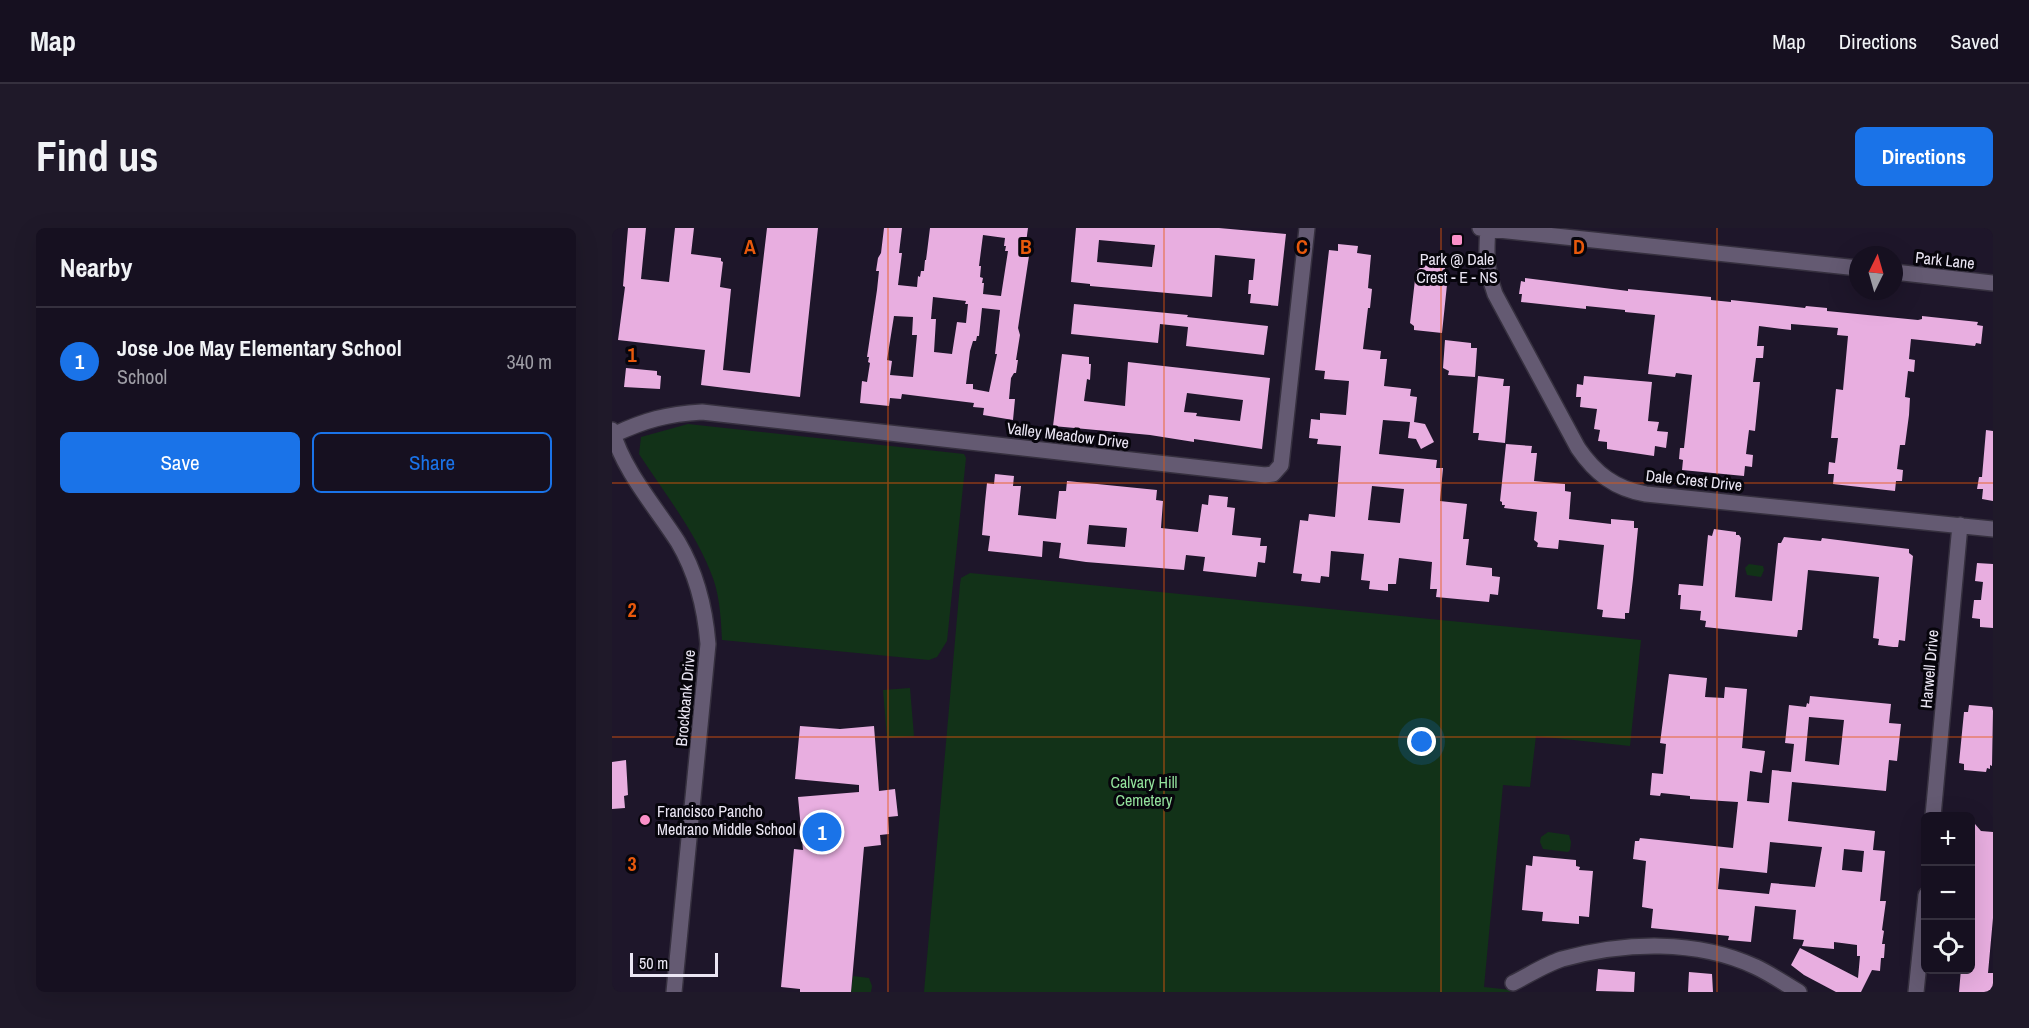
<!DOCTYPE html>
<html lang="en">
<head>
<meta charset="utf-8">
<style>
	body { margin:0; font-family:"Archivo Narrow",sans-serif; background:#1f1929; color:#f1f3f6 }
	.controls { position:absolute; right:18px; bottom:18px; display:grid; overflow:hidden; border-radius:9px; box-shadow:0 6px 24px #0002 }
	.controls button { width:54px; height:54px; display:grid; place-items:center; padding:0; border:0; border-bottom:2px solid #35303e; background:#161020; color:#f1f3f6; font:30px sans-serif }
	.compass { position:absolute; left:1237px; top:18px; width:54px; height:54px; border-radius:50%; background:#161020; box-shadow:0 6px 24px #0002; rotate:5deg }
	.scale { position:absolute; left:18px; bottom:15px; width:88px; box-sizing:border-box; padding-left:6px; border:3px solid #ebe6f4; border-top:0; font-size:16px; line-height:21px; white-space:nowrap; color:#ebe6f4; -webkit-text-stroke:4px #07050c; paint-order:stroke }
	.you { position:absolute; left:810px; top:514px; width:21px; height:21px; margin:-15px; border:4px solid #fff; border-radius:50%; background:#1a73e8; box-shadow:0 0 0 9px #1a73e833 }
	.badge { display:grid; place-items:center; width:39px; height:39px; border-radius:50%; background:#1a73e8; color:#fff; font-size:20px; font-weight:700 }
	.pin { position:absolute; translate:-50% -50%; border:3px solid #fff; box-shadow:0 2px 6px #0006 }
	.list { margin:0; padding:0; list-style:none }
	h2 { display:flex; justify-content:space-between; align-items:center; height:78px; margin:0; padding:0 24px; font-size:26px }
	h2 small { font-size:20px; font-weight:400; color:#9e9da5 }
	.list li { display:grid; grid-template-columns:39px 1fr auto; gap:18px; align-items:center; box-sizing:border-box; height:108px; padding:0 24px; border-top:2px solid #35303e }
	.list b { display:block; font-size:22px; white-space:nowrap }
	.list p { margin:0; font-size:20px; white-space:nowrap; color:#9e9da5 }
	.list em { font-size:20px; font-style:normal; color:#9e9da5 }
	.actions { display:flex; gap:12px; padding:18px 24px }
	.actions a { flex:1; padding:14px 0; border:2px solid #1a73e8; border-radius:9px; text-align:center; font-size:21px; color:#1a73e8 }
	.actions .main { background:#1a73e8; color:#fff }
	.icon { flex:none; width:33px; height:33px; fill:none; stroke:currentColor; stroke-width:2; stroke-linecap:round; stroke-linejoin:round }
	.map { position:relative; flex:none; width:1381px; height:764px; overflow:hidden; border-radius:9px }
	header { display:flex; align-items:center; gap:36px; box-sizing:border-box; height:84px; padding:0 30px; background:#161020; border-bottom:2px solid #35303e }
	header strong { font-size:28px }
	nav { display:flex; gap:33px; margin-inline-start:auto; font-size:21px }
	.intro { display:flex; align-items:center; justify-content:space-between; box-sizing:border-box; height:144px; padding:0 36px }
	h1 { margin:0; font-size:42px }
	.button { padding:15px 27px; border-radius:9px; background:#1a73e8; color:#fff; font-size:21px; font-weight:700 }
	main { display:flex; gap:36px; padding:0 36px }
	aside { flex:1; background:#161020; border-radius:9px; box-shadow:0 6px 24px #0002 }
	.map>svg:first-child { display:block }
</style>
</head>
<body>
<header>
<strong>Map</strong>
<nav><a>Map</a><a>Directions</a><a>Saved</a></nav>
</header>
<div class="intro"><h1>Find us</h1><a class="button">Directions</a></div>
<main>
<aside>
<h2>Nearby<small></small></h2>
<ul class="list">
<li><span class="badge">1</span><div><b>Jose Joe May Elementary School</b><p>School</p></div><em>340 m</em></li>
</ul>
<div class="actions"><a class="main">Save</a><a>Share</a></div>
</aside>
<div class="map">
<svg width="1381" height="764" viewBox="0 0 1381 764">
	<rect width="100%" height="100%" fill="#1e162a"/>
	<path fill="#123218" d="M76,196L352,226L354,230L335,413L325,429L317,432L110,412C109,392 108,372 102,353C86,307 53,266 27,226L29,209Z
		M1137,336L1151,338L1152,342L1149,349L1135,347L1133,340Z
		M358,345L1029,412L1018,518L924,508L918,559L891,557L872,759L899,762L898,764H312L348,356L349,350Z
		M298,460L302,508L275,510L271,462Z
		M936,604L957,607L959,614L958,622L956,624L931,621L928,614L929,609Z
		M241,748L257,750L260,758L259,764H239Z"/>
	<path fill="#e8aee0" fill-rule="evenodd" d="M16,0H34L29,51L57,54L63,0H82L79,26L109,30V33L111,34L108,59L119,61L111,142L138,145L155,0H206L188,169L89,157L93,122L6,112L13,59L11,58Z
		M272,0H290L287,25H290L286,57L305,59L306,48L308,49L309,43H312L313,32H314L318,0H416L413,22H415V28H417L406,100L408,107L404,132H406L404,145H402L399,150L397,171H403L401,192L371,187L372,180L361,179L362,175L290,166L289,171L278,170L277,178L248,175L250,153L255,154L258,135L256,134L257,129H255L265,62L267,43H264L266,30L269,25ZM371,7L393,10L392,18H394L393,23H396L389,68L371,66L372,55H370L371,50L368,49L369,38H367ZM321,69L354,73L353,76H356L354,95L345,94L340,126L322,124L324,91H319ZM370,80L388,82L383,126H385L377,164L361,161V156H354L358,123L361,113H364L365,108H367ZM282,88L301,89L300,107H305L301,149L278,147L280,133L275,132Z
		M464,0H607L674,6L666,78L638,75L639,66H636L637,52H641L643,31L603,27L600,69L478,58V56L459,54ZM487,12L543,17L540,39L485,34Z
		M726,16L746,18L745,25L759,27L756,60L760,61L758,80H756L751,121L769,123L768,131H775L772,158L799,161L798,168L805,169L802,194L813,196L822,214L809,221L804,211L796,210L798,194L771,192L767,226L825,232L824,240H831L828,273L855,276L851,311H857L854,337L880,340V348L888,349L886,367L878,366L877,374L824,369L825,361H818L820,334L787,330L784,356H776V363L757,361L758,353L749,352L752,326L719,323L717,349L709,348L708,355L689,353L690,346L681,345L688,292L696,293L697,286L723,289L729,218L705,216L706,211L697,210L699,191L708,192V185L734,187L737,153L712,151L713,143L703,142L717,22L726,23ZM760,258L792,261L788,295L756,292Z
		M809,37L833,40L832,46L836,47L830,105L802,102V98L798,95L804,43L808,40Z
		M913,50L1016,63V61L1099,69V72L1119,74V72L1193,80L1194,78L1215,80V83L1306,92L1310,91V88L1366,94L1365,97L1371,98L1369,116L1364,115L1363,118L1299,111L1297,131L1303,132L1302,144L1296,143L1293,169L1298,170L1297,187L1293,217H1288L1285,241L1291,242L1290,253H1284L1283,263L1221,256L1222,246H1216L1217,234L1223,235L1226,210H1219L1224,161L1231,162L1236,108L1225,107L1226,100L1179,96V102L1147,98L1145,118H1152L1151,130H1144L1141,154H1148L1143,203L1137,202L1134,226L1141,227L1140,239L1133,238L1132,248L1070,242L1071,232L1067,231L1068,220H1072L1080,147L1064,145L1063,149L1036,146L1043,87L1013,84V82L974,78V81L909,74L910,66H907L909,53L913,54Z
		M462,76L576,87L575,89L656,98L652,127L574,118L576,99L548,96L546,115L459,106Z
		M833,112L859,115V120H865L863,149L836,147L837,143L831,140Z
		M450,126L477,129V136H479L478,152L475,151L472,173L513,178L516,134L658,150L650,221L582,211V214L538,207L441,198ZM575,165L631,172L628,193L584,188L585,185L572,184Z
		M14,140L45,143V147L49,148L48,161L12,159Z
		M866,148L892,151L891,158H898L893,215L866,212L867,205H861Z
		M972,148L1040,154L1036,193L1047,194L1045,203L1056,204L1054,220L1043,218L1042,228L995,221V214L986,213L988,202L982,201L985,181L968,179L969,169H964L965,156L971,157Z
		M1374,202L1381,203V273L1370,271L1371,261H1365L1367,249H1370Z
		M894,216L920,218L919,225H925L922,253L953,256V263L959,264L957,291L999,296V291L1022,293V300H1026L1021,351L1017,385H1013V391L990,389L991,382L985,381L992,317L947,312L946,321L925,319L926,315L922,312L925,284L892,280L893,277H890V274L888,273Z
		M383,246L402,248L401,258H409L406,287L444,291L447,263H454L455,253L545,262L544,272L551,273L549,300L586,304L590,276L596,277L597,267L616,269L615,279L623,280L620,307L649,310L648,318H655L653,335L646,334L644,349L591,343L593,329L574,327L572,342L474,334L447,330L449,315L431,313L430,329L376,323L378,308L370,307L373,274L375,255L382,256ZM477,297L515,300L513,319L475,316Z
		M1102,301L1124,304V307H1127L1129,310L1123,369L1160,373L1166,315H1169L1172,309L1209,313L1210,310L1297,321V325L1301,328L1293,413L1287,412L1286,419H1281L1266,417L1267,411L1261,410L1267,349L1196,342L1190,402H1186L1185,409L1093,399L1094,393L1088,392L1089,383L1068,381L1069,367H1066L1067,356L1091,358L1096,307L1100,308Z
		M1365,335L1381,336V400L1368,399V391L1360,390L1362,372H1369L1371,354L1363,353Z
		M1057,446L1095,450L1093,469L1112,470L1113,459L1135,461L1130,520L1153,523L1150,545L1138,543L1135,573L1157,575L1160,542L1179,544L1182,516L1173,515L1177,477L1194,479L1195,475L1197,476L1198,468L1279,476L1277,495L1289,496L1285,533L1277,532L1274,563L1180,554L1176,593L1263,603L1261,622L1273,623L1268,673H1274L1270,702L1272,703L1270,716H1273L1272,730H1269L1268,743L1260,742L1249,764H1224L1192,747L1179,737L1188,720L1246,750L1248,728H1245V717L1222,714V721L1190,718L1192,712L1181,711L1184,682L1143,678L1139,714L1116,712L1117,708L1039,700L1041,681L1030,679L1034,633L1021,631L1023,613H1027L1028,610L1121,620L1126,574L1078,571V568L1049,565L1048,568L1038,567L1040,545L1051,546L1054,516L1048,515ZM1197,489L1232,492L1227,537L1193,533ZM1158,614L1210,619L1203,659L1159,655L1157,666L1106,661L1108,640L1155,645ZM1232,621L1252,623L1250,644L1230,642Z
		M1357,477L1380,479L1381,483L1380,538L1378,537V541L1375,540L1374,544L1352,542V536L1347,535L1352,484H1356Z
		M188,498L228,501L262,498L267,563L283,561L286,588L276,589L277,606L268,607L269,617L252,619L239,764H188V761L169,759L182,621L191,622L186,569L247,564V557L183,551Z
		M14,532L16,567L12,568L13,580L0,581V534Z
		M1363,596L1369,603L1381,604V690L1376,745H1381V764H1347L1349,741H1359V644Z
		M921,628L964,632V638L968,639L967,642L981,643L977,689L967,688V696L930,693L931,684L910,682L914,637L920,638Z
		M986,741L1023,744L1022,764L984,763Z
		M1077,744L1100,746L1101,764H1076Z"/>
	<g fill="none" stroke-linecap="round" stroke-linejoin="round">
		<g stroke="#36303f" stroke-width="18">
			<path id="minor" d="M868,0L1246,40
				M876,0C874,27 874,40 883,66L966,220C983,245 1003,261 1034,266L1381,301
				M1282,44L1381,55
				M0,202C12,244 43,278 66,314C85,346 93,379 96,416L62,764
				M1,207C33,192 55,186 90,184L653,247L661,246L669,237L695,0
				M1321,588L1348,297
				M901,755C917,747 934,736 950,731C1013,714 1084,711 1144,739C1159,746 1173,756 1187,764
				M1304,764L1314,667"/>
		</g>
		<use href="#minor" stroke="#645a72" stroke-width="15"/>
	</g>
	<path fill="none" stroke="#e8590c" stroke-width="1.5" stroke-opacity="0.55" d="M276,0V764M552,0V764M829,0V764M1105,0V764M0,255H1381M0,509H1381"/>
	<g fill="#fa8fc8" stroke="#07050c" stroke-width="2">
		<rect x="839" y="6" width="12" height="12" rx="3"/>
		<circle cx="33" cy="592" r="6"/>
	</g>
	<g text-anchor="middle" stroke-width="6" stroke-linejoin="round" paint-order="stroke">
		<g font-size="16" fill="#ebe6f4" stroke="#07050c">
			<text x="845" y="37">Park @ Dale<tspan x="845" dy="18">Crest - E - NS</tspan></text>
			<text x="45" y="589" text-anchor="start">Francisco Pancho<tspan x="45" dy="18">Medrano Middle School</tspan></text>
		</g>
		<g font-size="16" fill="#ebe6f4" stroke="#07050c">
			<text transform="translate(1333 32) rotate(6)" y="6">Park Lane</text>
			<text transform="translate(456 207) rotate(7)" y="6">Valley Meadow Drive</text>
			<text transform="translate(1082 252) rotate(6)" y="6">Dale Crest Drive</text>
			<text transform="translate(1317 441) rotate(-85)" y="6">Harwell Drive</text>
			<text transform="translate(73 470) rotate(-85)" y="6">Brockbank Drive</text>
		</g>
		<g font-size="16" fill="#93e19c" stroke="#07050c">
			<text x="532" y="560">Calvary Hill<tspan x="532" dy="18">Cemetery</tspan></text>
		</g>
	</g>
	<g font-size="20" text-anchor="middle" font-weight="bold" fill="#e8590c" stroke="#07050c" stroke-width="6" stroke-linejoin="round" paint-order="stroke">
		<text x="138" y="26">A</text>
		<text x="414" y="26">B</text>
		<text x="690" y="26">C</text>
		<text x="967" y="26">D</text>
		<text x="20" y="134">1</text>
		<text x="20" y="389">2</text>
		<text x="20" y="643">3</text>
	</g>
</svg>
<div class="controls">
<button>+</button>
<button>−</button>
<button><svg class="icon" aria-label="locate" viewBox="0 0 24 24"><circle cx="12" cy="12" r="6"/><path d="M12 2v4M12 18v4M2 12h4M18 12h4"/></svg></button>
</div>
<svg class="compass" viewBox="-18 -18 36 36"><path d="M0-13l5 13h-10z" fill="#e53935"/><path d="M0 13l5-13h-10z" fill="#9e9da5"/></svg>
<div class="scale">50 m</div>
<div class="you"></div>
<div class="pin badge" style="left:210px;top:604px">1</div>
</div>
</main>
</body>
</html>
